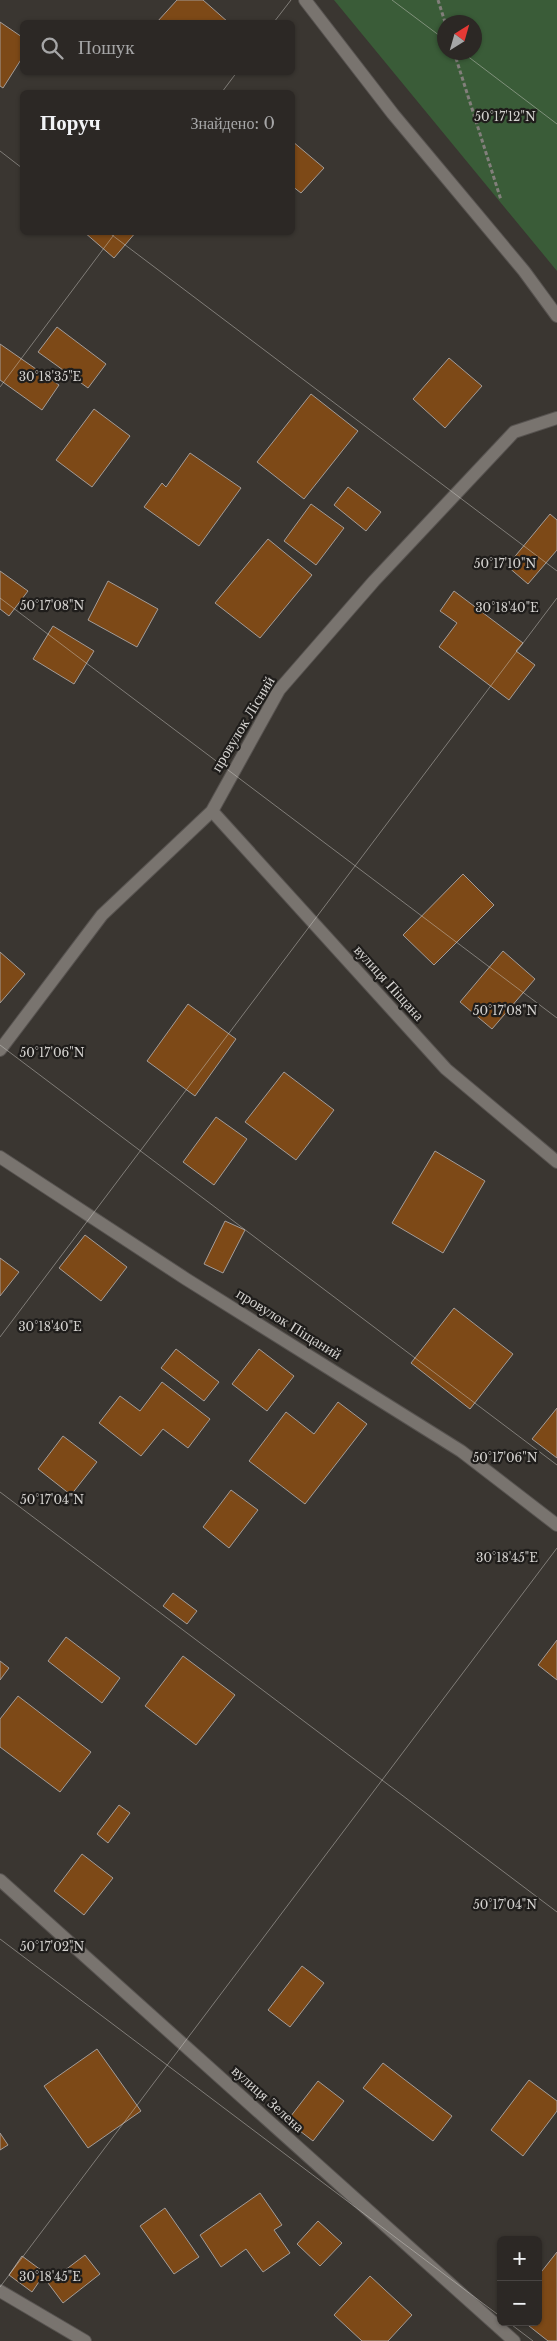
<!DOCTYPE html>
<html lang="uk">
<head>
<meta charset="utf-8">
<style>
	body { margin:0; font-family:"Libre Baskerville",serif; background:#34302d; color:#f1f3f6 }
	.controls { position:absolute; right:15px; bottom:15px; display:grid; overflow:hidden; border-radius:8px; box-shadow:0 1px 4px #0004 }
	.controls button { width:45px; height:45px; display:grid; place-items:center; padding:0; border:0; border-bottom:1px solid #484442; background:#2c2825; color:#f1f3f6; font:25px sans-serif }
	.compass { position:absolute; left:437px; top:15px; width:45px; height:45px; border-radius:50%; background:#2c2825; box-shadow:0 1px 4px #0004; rotate:37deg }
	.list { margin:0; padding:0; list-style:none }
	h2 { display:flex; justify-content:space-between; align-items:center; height:65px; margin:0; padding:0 20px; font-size:21px }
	h2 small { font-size:16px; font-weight:400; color:#a6a6a7 }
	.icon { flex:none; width:28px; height:28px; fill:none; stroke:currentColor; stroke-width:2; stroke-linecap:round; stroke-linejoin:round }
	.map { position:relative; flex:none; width:557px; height:2341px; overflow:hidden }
	.search { position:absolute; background:#2c2825; box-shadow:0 1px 4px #0004; left:20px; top:20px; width:275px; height:55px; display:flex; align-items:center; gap:12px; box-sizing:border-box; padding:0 18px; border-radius:8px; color:#a6a6a7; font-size:19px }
	.panel { position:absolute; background:#2c2825; box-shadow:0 1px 4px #0004; left:20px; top:90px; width:275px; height:145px; border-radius:8px }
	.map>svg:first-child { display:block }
</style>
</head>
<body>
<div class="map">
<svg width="557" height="2341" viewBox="0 0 557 2341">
	<rect width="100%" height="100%" fill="#3a3631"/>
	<path fill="#3a5c38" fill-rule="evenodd" d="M334,0H557V271ZM444,22H474V52H444Z"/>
	<path fill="#7d4917" stroke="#a39c98" d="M177,0H203L228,22H157Z
		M0,22L22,37V58L3,88L0,86Z
		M292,141L324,168L301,193L292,186Z
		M84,232H136L114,258Z
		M57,327L106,364L88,388L38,352Z
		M0,344L59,385L42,410L0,380Z
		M449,358L482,386L445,428L413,399Z
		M311,394L358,431L304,499L257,462Z
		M94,409L130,436L92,487L56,460Z
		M190,453L241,488L199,546L144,507L162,483L166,487Z
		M348,487L381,512L366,531L334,505Z
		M311,504L344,528L316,565L284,541Z
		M550,514L557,520V550L528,584L507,566Z
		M268,539L312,575L260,638L215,603Z
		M0,571L28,591L9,616L0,609Z
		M108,581L158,609L137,647L88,620Z
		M454,591L523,643L516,651L535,665L509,700L439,647L457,623L440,611Z
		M53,626L94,651L74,684L33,659Z
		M463,874L494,905L434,965L403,935Z
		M503,951L535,979L492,1029L460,1002Z
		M0,952L25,974L0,1003Z
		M188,1004L236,1039L195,1096L147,1061Z
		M284,1072L334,1110L296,1160L245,1122Z
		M216,1117L247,1139L214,1185L183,1162Z
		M435,1151L485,1181L443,1253L392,1223Z
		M225,1221L245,1230L223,1273L204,1264Z
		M85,1235L127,1267L101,1301L59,1268Z
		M0,1258L19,1272L0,1296Z
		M454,1308L513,1354L470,1409L411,1363Z
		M176,1349L219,1382L204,1401L161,1368Z
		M259,1349L294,1376L267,1411L232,1384Z
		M162,1382L210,1419L188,1448L163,1429L141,1456L99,1423L120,1396L140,1411Z
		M338,1402L367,1424L305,1504L249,1461L286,1412L314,1434Z
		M557,1408V1458L532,1439Z
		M63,1436L97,1462L71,1495L38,1469Z
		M231,1490L258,1510L229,1548L203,1527Z
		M173,1593L197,1611L187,1624L163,1606Z
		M66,1637L120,1678L102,1703L48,1661Z
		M557,1640V1680L538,1665Z
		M183,1656L235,1695L196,1745L145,1706Z
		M0,1661L9,1668L0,1680Z
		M18,1696L91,1752L60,1792L0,1747V1719Z
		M119,1805L130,1813L108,1843L97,1834Z
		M82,1854L113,1878L84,1915L54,1891Z
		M302,1966L324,1983L290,2027L268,2010Z
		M97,2049L141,2111L88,2148L44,2086Z
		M383,2063L452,2116L433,2141L363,2088Z
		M529,2080L557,2101V2111L523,2156L491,2130Z
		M318,2081L344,2101L313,2141L287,2121Z
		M0,2133L8,2145L0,2150Z
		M260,2193L282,2225L274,2230L290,2253L263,2272L246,2249L221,2267L200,2235Z
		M165,2208L199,2257L174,2274L140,2226Z
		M318,2221L342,2243L320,2266L297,2244Z
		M557,2252V2341H548L524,2322H538V2276Z
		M85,2255L100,2274L63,2303L48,2283Z
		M22,2256L45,2273L32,2292L9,2275Z
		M370,2276L412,2315L388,2341H362L334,2315Z"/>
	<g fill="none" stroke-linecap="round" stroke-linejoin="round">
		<g stroke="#575350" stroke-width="14">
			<path id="minor" d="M305,0L393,114L524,271L557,316
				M212,811L446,1069L557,1162
				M0,1050L102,915L212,811L279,690L374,581L514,432L557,418
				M0,1157L186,1279L461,1451L557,1525
				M0,1880L514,2341
				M0,2291L85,2341"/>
		</g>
		<path stroke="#827f7b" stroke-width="3" stroke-dasharray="4 2.5" stroke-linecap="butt" d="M438,0L445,22
			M454,52L501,200"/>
		<use href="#minor" stroke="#79746f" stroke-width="12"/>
	</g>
	<path fill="none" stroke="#d4d2cf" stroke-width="1" stroke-opacity="0.45" d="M392,0L444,39M274,22L291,0M462,52L557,124M222,92L237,72M0,151L22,168M108,232L557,571M0,387L116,232M0,598L557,1018M0,1045L557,1465M0,1337L557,598M0,1492L557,1912M0,1939L501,2317M0,2287L557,1548M508,2322L533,2341"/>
	<g text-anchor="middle" stroke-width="4.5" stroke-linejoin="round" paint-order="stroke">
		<g font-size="15" fill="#d4d2cf" stroke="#1f1d1b">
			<text transform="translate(243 724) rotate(-59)" y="5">провулок Лісний</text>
			<text transform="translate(389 983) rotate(48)" y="5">вулиця Піщана</text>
			<text transform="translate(289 1324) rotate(32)" y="5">провулок Піщаний</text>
			<text transform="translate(268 2099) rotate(42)" y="5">вулиця Зелена</text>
		</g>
	</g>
	<g font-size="12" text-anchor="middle" fill="#d4d2cf" stroke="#1f1d1b" stroke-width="4.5" stroke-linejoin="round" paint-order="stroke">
		<text x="505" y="121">50°17'12"N</text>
		<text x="50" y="381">30°18'35"E</text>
		<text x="505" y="568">50°17'10"N</text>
		<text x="52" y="610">50°17'08"N</text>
		<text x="507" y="612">30°18'40"E</text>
		<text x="505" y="1015">50°17'08"N</text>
		<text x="52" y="1057">50°17'06"N</text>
		<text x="50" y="1331">30°18'40"E</text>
		<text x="505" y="1462">50°17'06"N</text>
		<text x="52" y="1504">50°17'04"N</text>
		<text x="507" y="1562">30°18'45"E</text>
		<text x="505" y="1909">50°17'04"N</text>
		<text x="52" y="1951">50°17'02"N</text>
		<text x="50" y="2281">30°18'45"E</text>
	</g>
</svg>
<div class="controls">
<button>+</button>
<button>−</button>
</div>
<svg class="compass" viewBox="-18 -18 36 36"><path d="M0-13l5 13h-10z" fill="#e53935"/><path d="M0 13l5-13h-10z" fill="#a6a6a7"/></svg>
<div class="search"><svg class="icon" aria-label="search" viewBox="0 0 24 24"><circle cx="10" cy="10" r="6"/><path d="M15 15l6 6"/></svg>Пошук</div>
<section class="panel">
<h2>Поруч<small>Знайдено: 0</small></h2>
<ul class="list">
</ul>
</section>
</div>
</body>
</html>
